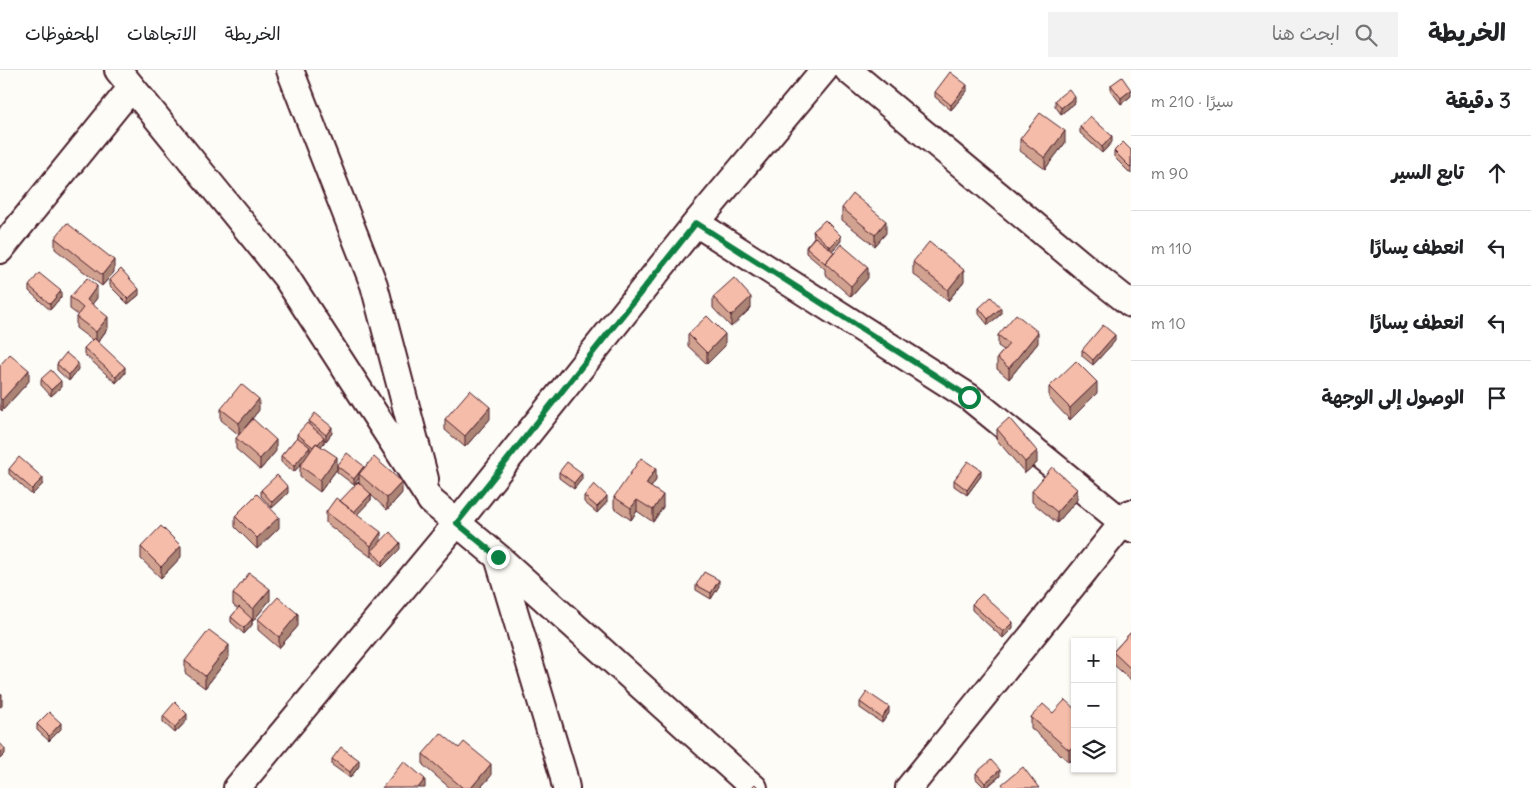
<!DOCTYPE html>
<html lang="ar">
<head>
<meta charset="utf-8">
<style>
	body { margin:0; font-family:Delius,"Playpen Sans Arabic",sans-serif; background:#f2f2f2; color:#202124; direction:rtl }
	.controls { position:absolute; right:15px; bottom:15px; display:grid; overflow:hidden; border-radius:0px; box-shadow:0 1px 4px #0004 }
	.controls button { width:45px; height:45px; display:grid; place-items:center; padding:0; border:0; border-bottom:1px solid #e0e0e0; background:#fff; color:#202124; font:25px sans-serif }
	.stop { position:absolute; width:15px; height:15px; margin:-11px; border:4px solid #0b8043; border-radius:50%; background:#fff }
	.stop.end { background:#0b8043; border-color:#fff; box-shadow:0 1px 5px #0008 }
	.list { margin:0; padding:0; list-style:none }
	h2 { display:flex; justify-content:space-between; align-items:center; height:65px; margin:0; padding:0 20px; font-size:21px }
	h2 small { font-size:16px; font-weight:400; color:#757577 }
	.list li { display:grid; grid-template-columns:32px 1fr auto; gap:15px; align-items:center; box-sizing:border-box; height:75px; padding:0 20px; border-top:1px solid #e0e0e0 }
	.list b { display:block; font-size:19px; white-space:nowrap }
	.list em { font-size:16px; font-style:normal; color:#757577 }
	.icon { flex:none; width:28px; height:28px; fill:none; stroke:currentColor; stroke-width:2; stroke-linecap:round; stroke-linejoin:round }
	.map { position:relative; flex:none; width:1131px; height:718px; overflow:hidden; direction:ltr }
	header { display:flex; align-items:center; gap:30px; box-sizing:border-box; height:70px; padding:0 25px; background:#fff; border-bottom:1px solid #e0e0e0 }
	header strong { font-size:24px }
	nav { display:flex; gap:28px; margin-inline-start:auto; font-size:18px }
	.search { width:350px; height:45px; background:#f2f2f2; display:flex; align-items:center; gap:12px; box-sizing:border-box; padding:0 18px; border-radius:0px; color:#757577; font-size:19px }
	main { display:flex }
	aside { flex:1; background:#fff }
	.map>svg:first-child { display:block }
</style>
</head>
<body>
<header>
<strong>الخريطة</strong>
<div class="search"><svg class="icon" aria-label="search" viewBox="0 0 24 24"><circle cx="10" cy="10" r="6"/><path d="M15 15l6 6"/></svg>ابحث هنا</div>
<nav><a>الخريطة</a><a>الاتجاهات</a><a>المحفوظات</a></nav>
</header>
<main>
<aside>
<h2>3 دقيقة<small>سيرًا · 210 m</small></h2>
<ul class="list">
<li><svg class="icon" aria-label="ahead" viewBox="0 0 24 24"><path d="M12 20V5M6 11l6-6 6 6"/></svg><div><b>تابع السير</b></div><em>90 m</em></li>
<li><svg class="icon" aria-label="left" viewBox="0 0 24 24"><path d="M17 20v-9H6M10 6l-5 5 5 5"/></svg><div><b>انعطف يسارًا</b></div><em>110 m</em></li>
<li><svg class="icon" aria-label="left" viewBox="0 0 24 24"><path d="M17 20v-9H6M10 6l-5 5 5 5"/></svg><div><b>انعطف يسارًا</b></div><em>10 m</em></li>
<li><svg class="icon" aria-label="arrive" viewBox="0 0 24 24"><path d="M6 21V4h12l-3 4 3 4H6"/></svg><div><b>الوصول إلى الوجهة</b></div></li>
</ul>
</aside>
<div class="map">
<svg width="1131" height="718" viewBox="0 0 1131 718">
	<rect width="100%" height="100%" fill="#fdfcf7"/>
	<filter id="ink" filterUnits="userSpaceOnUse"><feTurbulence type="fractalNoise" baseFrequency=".02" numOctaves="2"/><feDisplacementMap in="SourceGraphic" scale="10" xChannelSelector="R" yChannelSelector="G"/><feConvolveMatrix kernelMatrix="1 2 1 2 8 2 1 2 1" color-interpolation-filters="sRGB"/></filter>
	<g filter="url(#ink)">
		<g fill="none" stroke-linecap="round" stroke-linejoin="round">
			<g stroke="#4a1f2b" stroke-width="30">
				<path id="minor" d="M118,0L286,207L431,431L498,487L754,718
					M290,0L374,215L425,409
					M848,0L1093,204L1131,234
					M696,153L969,327L1131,459
					M0,180L132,17
					M498,487L563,704L566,718
					M237,718L457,453L696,153L824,0
					M909,718L1131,443"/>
			</g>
			<use href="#minor" stroke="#fdfcf7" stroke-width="26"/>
		</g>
		<path fill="#d2a291" stroke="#4a1f2b" d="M1111,15L1131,26L1121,34L1111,21Z
			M967,21L951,40L935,27V22Z
			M1055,30L1075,33L1061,44L1055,36Z
			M1080,57L1112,72L1102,83L1080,63Z
			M1020,69L1065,73L1045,99L1020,81Z
			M1131,80V104L1114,87V81Z
			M842,138L886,163L875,176L842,150Z
			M813,161L841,171L832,181L868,208L851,227L825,204V199L806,183V177L814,167Z
			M55,168L114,202L102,216L55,179Z
			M913,192L964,211L948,231L913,204Z
			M110,210L139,225L128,234L110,216Z
			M29,216L61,227L50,240L29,221Z
			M70,227L97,228L92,234L108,258L98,272L125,303L116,313L84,284V278L92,270L76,258V247L78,245L70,239Z
			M713,227L751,238L731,257L713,238Z
			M979,238L1001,244L988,255L979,244Z
			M688,264L725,276L707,294L688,276Z
			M998,265L1038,273L1009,309L997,299V288L1004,280L998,276Z
			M1115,271L1093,295L1082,286V280Z
			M57,294L78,299L69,311L57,300Z
			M0,295L29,311L2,341L0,339Z
			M41,309L61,317L51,326L41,315Z
			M1049,317L1097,323L1070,350L1049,328Z
			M221,339L259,340L239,365L221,350Z
			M445,349H490L465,377L445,360Z
			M309,351L332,363L326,371L324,369V373L321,376L337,399L320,422L300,407V396L304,390L294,402L281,392V386L297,367V364L309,354Z
			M997,359L1037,393L1025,403L997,370Z
			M236,368L276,381L260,400L236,379Z
			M337,396L364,399L402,423L387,440L371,425V430L357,444L381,472L400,479L382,497L372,486L371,487L326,453V442L340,431L359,414V408L354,415L337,402Z
			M9,399L43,414L32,425L9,404Z
			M559,402L582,409L574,419L559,408Z
			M981,406L967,425L954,416V410Z
			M656,410L651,417L663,437L653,452L637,441L631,450L614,438V427Z
			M261,420L288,423L272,438L261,426Z
			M1032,421L1077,430L1057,453L1032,432Z
			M584,426L607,432L597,443L584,432Z
			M235,446L279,458L257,479L235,457Z
			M141,477L181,487L161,508L141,489Z
			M696,515L719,516L711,529L696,520Z
			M233,524L270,530L253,551L252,550V555L244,564L231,552V547L238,539L233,535Z
			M972,534L1013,558L1003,568L972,540Z
			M258,549L298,556L279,578L258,560Z
			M1131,562V610L1113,594V582Z
			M229,587L205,618L185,603V591Z
			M860,632L889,643L882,653L860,638Z
			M1075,639L1069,692L1031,658V647Z
			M163,646L187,650L175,663L163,652Z
			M37,654L61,659L49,671L37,660Z
			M459,678L491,706L480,718H450L423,695V684Z
			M332,689L359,696L350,708L332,695Z
			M976,703L1000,706L986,718H985L976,709Z"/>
		<path fill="#ab8476" stroke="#4a1f2b" d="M967,15V21L951,40V35Z
			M1131,20V26L1121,34V28Z
			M1075,27V33L1061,44V38Z
			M1065,61V73L1045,99V88Z
			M1112,66V72L1102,83V77Z
			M886,151V163L875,176V165Z
			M841,166V171L830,183V177Z
			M114,190V202L102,216V205Z
			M868,197V208L851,227V216Z
			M964,200V211L948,231V220Z
			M97,216V228L87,241V230Z
			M139,219V225L128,234V229Z
			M61,221V227L50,240V234Z
			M751,227V238L731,257V246Z
			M1001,238V244L988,255V249Z
			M108,247V258L96,274V262Z
			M1038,262V273L1009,309V298Z
			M725,264V276L707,294V283Z
			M1115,265V271L1093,295V290Z
			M78,293V299L69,311V305Z
			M125,297V303L116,313V307Z
			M29,300V311L2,341V330Z
			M61,311V317L51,326V320Z
			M1097,312V323L1070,350V338Z
			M259,329V340L239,365V353Z
			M490,337V349L465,377V366Z
			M332,357V363L326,371V365Z
			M324,367V373L314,384V378Z
			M276,370V381L260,400V389Z
			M310,377V383L294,402V396Z
			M1037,381V393L1025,403V392Z
			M337,387V399L320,422V410Z
			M364,396V402L359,404V408L354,415V409Z
			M656,398V410L646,425V414Z
			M981,400V406L967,425V420Z
			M582,403V409L574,419V413Z
			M43,408V414L32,425V419Z
			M402,412V423L387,440V428Z
			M288,417V423L272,438V432Z
			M1077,419V430L1057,453V442Z
			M371,424V430L352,450V444Z
			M663,425V437L653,452V440Z
			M607,426V432L597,443V437Z
			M637,430V441L631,450V438Z
			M279,447V458L257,479V468Z
			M381,462V474L372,481V486L371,487V476Z
			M400,473V479L382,497V492Z
			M181,476V487L161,508V497Z
			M719,510V516L711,529V523Z
			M270,519V530L253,551V539Z
			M298,544V556L279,578V567Z
			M252,549V555L244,564V558Z
			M1013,552V558L1003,568V562Z
			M229,575V587L205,618V606Z
			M2,624V636L0,637V626Z
			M889,637V643L882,653V648Z
			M187,644V650L175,663V657Z
			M61,653V659L49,671V666Z
			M1075,674V686L1069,692V680Z
			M5,679V684L0,689V683Z
			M359,690V696L350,708V702Z
			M491,694V706L480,718H471Z
			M1000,700V706L985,718V713Z
			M425,709V718H418Z"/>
		<path fill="#f4bca9" stroke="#4a1f2b" d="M950,2L967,15L951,35L935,22Z
			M1122,7L1131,20L1121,28L1111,15Z
			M1069,19L1075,27L1061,38L1055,30Z
			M1040,43L1065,61L1045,88L1020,69Z
			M1090,46L1112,66L1102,77L1080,57Z
			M1123,72L1131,80V98L1114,81Z
			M853,124L886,151L875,165L842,138Z
			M825,150L841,166L830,177L813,161Z
			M67,153L114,190L102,205L55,168Z
			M815,167L834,182L825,193L826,194L806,177Z
			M929,172L964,200L948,220L913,192Z
			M841,174L868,197L851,216L825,193Z
			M121,199L139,219L128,229L110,210Z
			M39,203L61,221L50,234L29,216Z
			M87,208L97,216L87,230L108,247L96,262L76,247L83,238L70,227Z
			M734,208L751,227L731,246L713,227Z
			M991,227L1001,238L988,249L979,238Z
			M1016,244L1038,262L1009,298L997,288L1009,274L998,265Z
			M707,246L725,264L707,283L688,264Z
			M1103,255L1115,265L1093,290L1082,280Z
			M94,268L125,297L116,307L84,278Z
			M66,283L78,293L69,305L57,294Z
			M10,284L29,300L2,330L0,328V295Z
			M1076,291L1097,312L1070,338L1049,317Z
			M51,300L61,311L51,320L41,309Z
			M241,314L259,329L239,353L221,339Z
			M470,320L490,337L465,366L445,349Z
			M315,343L332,357L326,365L309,351Z
			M1009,348L1037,381L1025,392L997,359Z
			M253,349L276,370L260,389L236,368Z
			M307,353L324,367L318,374L316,373L313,377L297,364Z
			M297,367L310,377L294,396L281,386Z
			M316,373L337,387L320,410L300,396Z
			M347,383L364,396L354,409L337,396Z
			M19,387L43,408L32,419L9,399Z
			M374,387L402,412L387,428L359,404Z
			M641,388L656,398L646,414L663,425L653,440L637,430L631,438L614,427Z
			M968,391L981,400L967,420L954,410Z
			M567,392L582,403L574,413L559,402Z
			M1052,397L1077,419L1057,442L1032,421Z
			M277,405L288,417L272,432L261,420Z
			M358,412L371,424L354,442L340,431Z
			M594,414L607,426L597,437L584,426Z
			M257,424L279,447L257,468L235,446Z
			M336,428L381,462L371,476L326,442Z
			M161,456L181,476L161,497L141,477Z
			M390,462L400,473L382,492L372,481Z
			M704,502L719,510L711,523L696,515Z
			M249,503L270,519L253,539L233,524Z
			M982,524L1013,552L1003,562L972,534Z
			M278,527L298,544L279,567L258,549Z
			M239,537L252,549L244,558L231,547Z
			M209,560L229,575L205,606L185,591Z
			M1131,562V599L1113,582Z
			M867,622L889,637L882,648L860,632Z
			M1065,630L1075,639V674L1069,680L1031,647L1043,634L1053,643Z
			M175,632L187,644L175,657L163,646Z
			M49,642L61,653L49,666L37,654Z
			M441,663L459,678L464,672L491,694L471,718H463L423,684Z
			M0,673L5,679L0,683Z
			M341,677L359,690L350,702L332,689Z
			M991,690L1000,700L985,713L976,703Z
			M404,691L425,709L418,718H382Z
			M1023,697L1039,718H1005L1002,714Z
			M755,714L759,718H751Z"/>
	</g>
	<g fill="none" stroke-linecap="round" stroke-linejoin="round" filter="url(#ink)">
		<path stroke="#0b8043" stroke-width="6" d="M498,487L457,453L696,153L969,327"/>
	</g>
</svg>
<div class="controls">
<button>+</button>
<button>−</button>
<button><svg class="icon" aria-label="layers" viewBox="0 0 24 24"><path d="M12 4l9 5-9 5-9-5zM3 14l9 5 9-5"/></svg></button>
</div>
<div class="stop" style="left:969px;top:327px"></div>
<div class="stop end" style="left:498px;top:487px"></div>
</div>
</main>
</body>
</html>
